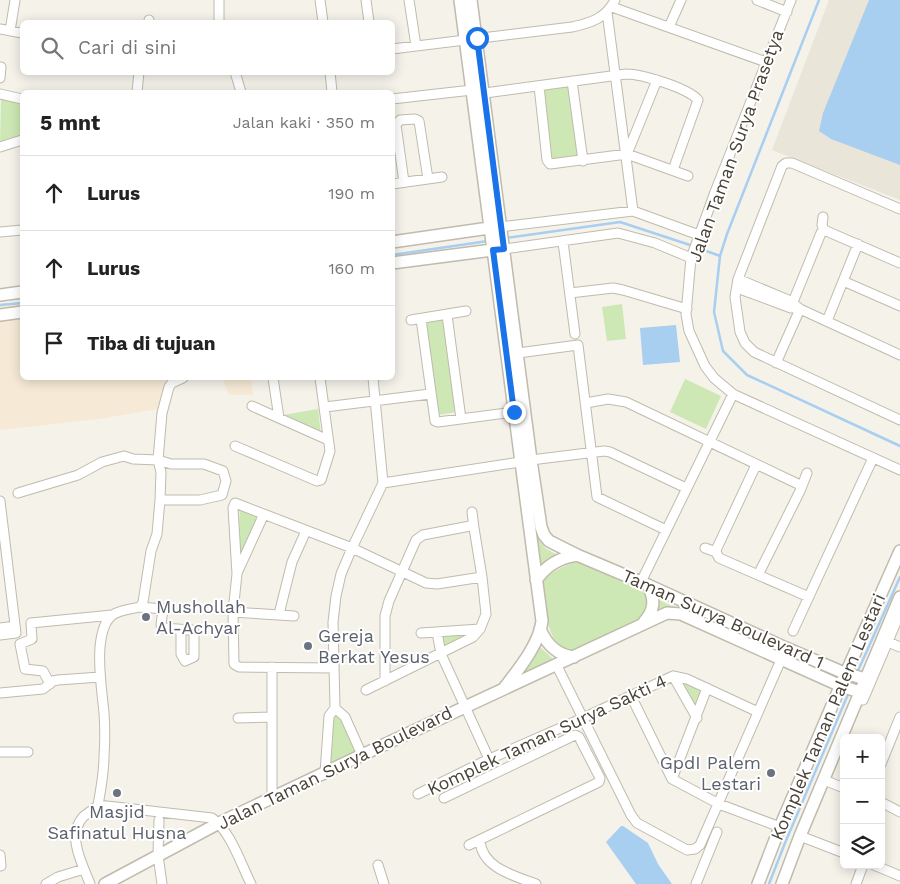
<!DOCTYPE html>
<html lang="id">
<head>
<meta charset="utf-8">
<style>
	body { margin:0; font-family:"Work Sans",sans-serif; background:#f2f2f2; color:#222 }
	.controls { position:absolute; right:15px; bottom:15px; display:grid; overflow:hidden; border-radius:8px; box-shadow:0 2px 12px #0003 }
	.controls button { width:45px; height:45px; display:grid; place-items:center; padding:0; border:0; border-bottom:1px solid #e0e0e0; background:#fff; color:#222; font:25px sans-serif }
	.stop { position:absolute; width:15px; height:15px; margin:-11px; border:4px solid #1a73e8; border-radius:50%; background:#fff }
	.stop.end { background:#1a73e8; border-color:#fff; box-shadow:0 1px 5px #0008 }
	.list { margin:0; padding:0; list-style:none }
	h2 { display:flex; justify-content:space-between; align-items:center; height:65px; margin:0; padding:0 20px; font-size:21px }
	h2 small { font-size:16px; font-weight:400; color:#767676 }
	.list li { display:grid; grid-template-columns:32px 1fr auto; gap:15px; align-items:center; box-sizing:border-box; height:75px; padding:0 20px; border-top:1px solid #e0e0e0 }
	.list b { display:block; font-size:19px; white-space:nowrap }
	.list em { font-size:16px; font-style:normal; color:#767676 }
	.icon { flex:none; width:28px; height:28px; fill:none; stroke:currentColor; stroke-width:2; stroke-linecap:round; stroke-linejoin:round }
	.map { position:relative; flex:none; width:900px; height:884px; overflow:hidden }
	.search { position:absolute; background:#fff; box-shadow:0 2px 12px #0003; left:20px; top:20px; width:375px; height:55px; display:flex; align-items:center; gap:12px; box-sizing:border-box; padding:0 18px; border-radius:8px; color:#767676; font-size:19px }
	.panel { position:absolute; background:#fff; box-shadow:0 2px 12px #0003; left:20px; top:90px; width:375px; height:290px; border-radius:8px }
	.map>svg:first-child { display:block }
</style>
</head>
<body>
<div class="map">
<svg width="900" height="884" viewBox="0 0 900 884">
	<rect width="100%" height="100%" fill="#f5f2ea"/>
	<path fill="#e9e5d8" d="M829,0H900V200L772,150Z"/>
	<path fill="#f6ead6" d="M22,302V378H155V379L171,378L164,408L99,419L0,430V305Z
		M222,378H251L253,395H229Z"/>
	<path fill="#cde8b4" d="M571,86L579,159L550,162L543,88Z
		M1,99L22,103V139L0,146Z
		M622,304L626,339L607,341L602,307Z
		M445,319L457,412L438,415L424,322Z
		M685,379L721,396L706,429L670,412Z
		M318,409L321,434L283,415Z
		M240,508L260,517L235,591Z
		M537,536L545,548L559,556L548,560L541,565Z
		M579,561L676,608L575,651C571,650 566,650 563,648C545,638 545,600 542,581C554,571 564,565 579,561Z
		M472,633L440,651L438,634Z
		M540,647L554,660L522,674Z
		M677,680L702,690L694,709Z
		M333,695L357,755L326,771Z"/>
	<path fill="#a8cef0" d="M869,0H900V165L831,139L819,131L823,113Z
		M676,325L680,362L643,365L640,328Z
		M621,826H623L648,843L658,864L672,884H636L606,842Z"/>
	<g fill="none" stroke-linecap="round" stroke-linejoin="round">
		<path stroke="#a8cef0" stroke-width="2.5" d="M819,0L727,234L720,256L714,312L723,351L747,375L900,446
			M506,238L620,222L693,246
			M698,248L720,256
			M392,255L488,241
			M0,305L22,303
			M857,673L900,577
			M769,884L785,843L849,692"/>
		<g stroke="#c0bbad" stroke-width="11">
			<path id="minor" d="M219,0V22
				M320,0L323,22
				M366,0L369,22
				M409,0L416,46
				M757,0L787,12
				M791,0L715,192L691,258L686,314L689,331L705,366L714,378L733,394L900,470
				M612,7L766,62
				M607,12L633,211
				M149,22V20
				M669,27L681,0
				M0,29L22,33
				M10,31L15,0
				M392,49L572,27C591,23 606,18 615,0
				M235,72L241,92
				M330,72L332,92
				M0,78L1,67
				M572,81L583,161
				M539,86L547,160L550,164L627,154L688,176
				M137,92L139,72
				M485,93L626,74C642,74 688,88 698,100L673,170
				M0,94L22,99
				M392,99L472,90
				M0,147L22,140
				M627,154L657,80
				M404,182L396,125L400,120L415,119L419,121L428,179
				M392,184L442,177
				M900,209L792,163H786L782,166L738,279L735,297L740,332L745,343L754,352L900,420
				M823,217L822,225L824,230L821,233L793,302L794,304L800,309L900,355
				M500,227L633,211L699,235
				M824,230L900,263
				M0,232L22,230
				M563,242L575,334
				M504,249L618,233L655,243L691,258
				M738,279L793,302
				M843,281L900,306
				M737,288L791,308L796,307
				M570,293L613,288L623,290L687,309
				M447,315L461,419
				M421,319L435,421L438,422L514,412
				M411,320L466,311
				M827,321L858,244
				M518,353L578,345L597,497L666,530
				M776,363L800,309
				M273,378L279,418
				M586,403L608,399L626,402L798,484L801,487
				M252,406L328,440
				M325,407L430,394
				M235,446L317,481L321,480L330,451L320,378
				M531,460L604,451L610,452L686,488
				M383,483L520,462
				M18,493L78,475L102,462L124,456L133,459L158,460L171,464H204L223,471L226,481L222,495L200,500H160
				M0,501L16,633L0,635
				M472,512L474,528
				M705,548L716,552
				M716,552L719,558L809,597
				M716,552L717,548L756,465
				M238,571L264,514
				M758,575L800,491L807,473
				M641,582L733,394
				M140,607L163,609L161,625L163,628L192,630L194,632V657L185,661L181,654V630
				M233,612L294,616
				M279,614L292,562L306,531
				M0,628L15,626
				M793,631L873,458
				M437,632L441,654L489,759
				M421,633L480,629
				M888,642L900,647
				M556,664L631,815L637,823L687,850L695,849L700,845L784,653
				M272,667V798
				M334,668L239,667L234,664L233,612L237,574L233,508L235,503L352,548L426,583L437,584L482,577
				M673,676L697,718
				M50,684L43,671L25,669L20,644L32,639L31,623L112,615
				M366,690L473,637L480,629L486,614L482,577L474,528L470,526L423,535L416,540L389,601L385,616V681
				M0,693L43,689L53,681L58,680L100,677
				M631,696L672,779L719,804L780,827
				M863,700L900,613
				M335,708L345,717L362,755
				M238,718L272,717
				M0,752H28
				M881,764L900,717
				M325,773L329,716L335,708L333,622L336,596L341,574L352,548L383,483L373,378
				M672,779L707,688
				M824,780L844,788
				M418,794L485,761L583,718L673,676L687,679L758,712
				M444,798L575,735L579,737L600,778L599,782L469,845
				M881,802L900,812
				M98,805L212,818C231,832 240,862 251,884
				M159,820L158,855L162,884
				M800,836L844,853
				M480,841C482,868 515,876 536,884
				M0,855L1,866H0
				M378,865L384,884
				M874,865L900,876
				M46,884L58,877L84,869
				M90,884C83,865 66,836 83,817C87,813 94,810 98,805C101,789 104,772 104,756C105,742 105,727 104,713C102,689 92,635 111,616C118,610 132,609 140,607L143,602L151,551L157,534L160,500L161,472L158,460L162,413L169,387L172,383L183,378
				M696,884L717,832
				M856,884L863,865"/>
		</g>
		<g stroke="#c0bbad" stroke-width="14">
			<path id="tertiary" d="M460,0L542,621C540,643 518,670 505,687
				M471,0L531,460L541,527L544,535L549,541L577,555L648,585L786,648L842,672L865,679
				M392,242L496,227
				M392,263L500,249
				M0,295L22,292
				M0,315L22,312
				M536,580C547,565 559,558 577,555
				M644,622C655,610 655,599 648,585
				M540,629C547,645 557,655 574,657
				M105,884L219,823L362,755L667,613L681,614L841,686L860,692
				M758,884L780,827L846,673L900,551
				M782,884L800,836L900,597"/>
		</g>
		<use href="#minor" stroke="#fff" stroke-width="9"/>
		<use href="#tertiary" stroke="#fff" stroke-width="11"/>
	</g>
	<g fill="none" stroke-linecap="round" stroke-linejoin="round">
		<path stroke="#1a73e8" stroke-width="6" d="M477,38L504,249L493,250L514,412"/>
	</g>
	<g fill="#6b7280" stroke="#fff" stroke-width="2">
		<circle cx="146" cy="617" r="5"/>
		<circle cx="308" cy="646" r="5"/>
		<circle cx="771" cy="773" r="5"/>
		<circle cx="117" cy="793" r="5"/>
	</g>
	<g text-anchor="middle" stroke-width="4" stroke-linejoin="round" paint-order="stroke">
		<g font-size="18" fill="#494338" stroke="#fff">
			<text transform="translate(736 146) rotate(-70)" y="6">Jalan Taman Surya Prasetya</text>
			<text transform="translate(723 619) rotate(24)" y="6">Taman Surya Boulevard 1</text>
			<text transform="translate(828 717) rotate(-67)" y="6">Komplek Taman Palem Lestari</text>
			<text transform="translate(547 735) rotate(-25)" y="6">Komplek Taman Surya Sakti 4</text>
			<text transform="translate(335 768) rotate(-26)" y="6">Jalan Taman Surya Boulevard</text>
		</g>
		<g font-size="18" fill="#5b616d" stroke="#fff" text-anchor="start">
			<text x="156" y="613">Mushollah<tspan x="156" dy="21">Al-Achyar</tspan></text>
			<text x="318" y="642">Gereja<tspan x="318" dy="21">Berkat Yesus</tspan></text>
			<text x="761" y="769" text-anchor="end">GpdI Palem<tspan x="761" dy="21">Lestari</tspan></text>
			<text x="117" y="818" text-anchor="middle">Masjid<tspan x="117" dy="21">Safinatul Husna</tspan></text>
		</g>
	</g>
</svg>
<div class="controls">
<button>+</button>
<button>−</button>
<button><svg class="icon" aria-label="layers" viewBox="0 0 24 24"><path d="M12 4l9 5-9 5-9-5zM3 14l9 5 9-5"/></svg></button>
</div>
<div class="stop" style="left:477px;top:38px"></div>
<div class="stop end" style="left:514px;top:412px"></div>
<div class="search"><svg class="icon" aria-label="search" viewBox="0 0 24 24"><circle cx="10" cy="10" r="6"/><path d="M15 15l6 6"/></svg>Cari di sini</div>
<section class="panel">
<h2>5 mnt<small>Jalan kaki · 350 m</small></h2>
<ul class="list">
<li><svg class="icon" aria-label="ahead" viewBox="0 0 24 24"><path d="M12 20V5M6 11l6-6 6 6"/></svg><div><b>Lurus</b></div><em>190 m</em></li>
<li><svg class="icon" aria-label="ahead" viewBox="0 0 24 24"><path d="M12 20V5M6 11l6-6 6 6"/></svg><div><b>Lurus</b></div><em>160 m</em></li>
<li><svg class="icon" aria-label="arrive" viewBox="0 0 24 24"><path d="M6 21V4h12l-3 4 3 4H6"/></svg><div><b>Tiba di tujuan</b></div></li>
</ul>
</section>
</div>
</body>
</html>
